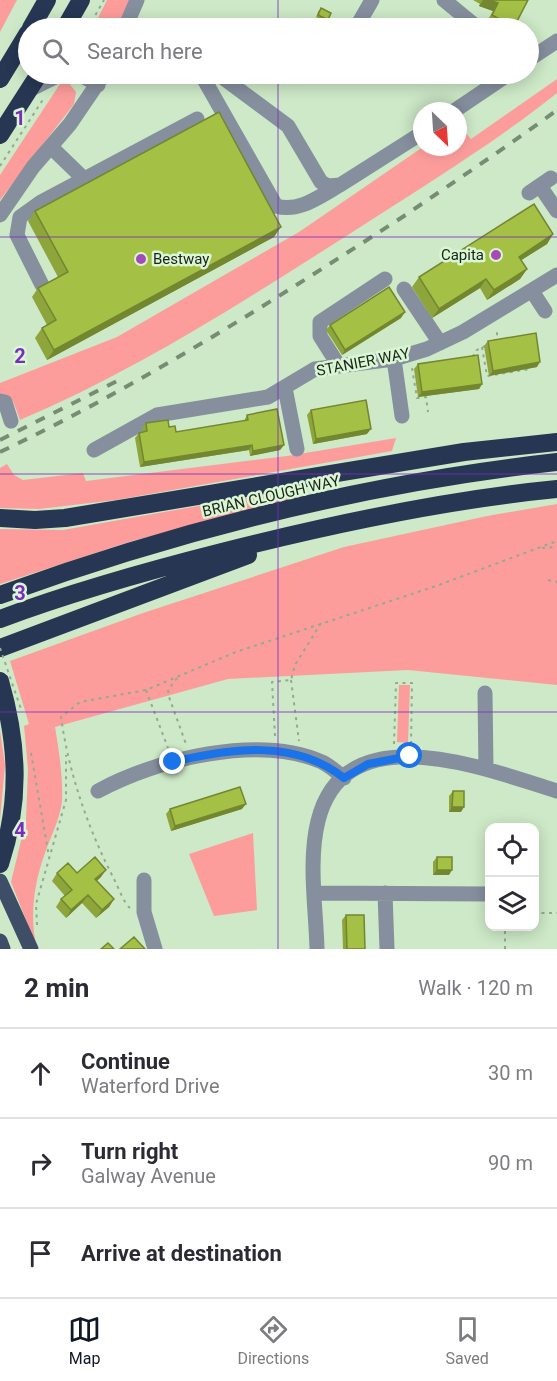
<!DOCTYPE html>
<html lang="en">
<head>
<meta charset="utf-8">
<style>
	body { margin:0; font-family:Roboto,sans-serif; background:#f2f2f3; color:#2b2b33 }
	.controls { position:absolute; right:18px; bottom:18px; display:grid; overflow:hidden; border-radius:12px; box-shadow:0 3px 15px #0003 }
	.controls button { width:54px; height:54px; display:grid; place-items:center; padding:0; border:0; border-bottom:2px solid #e1e1e2; background:#fff; color:#2b2b33; font:30px sans-serif }
	.compass { position:absolute; left:413px; top:102px; width:54px; height:54px; border-radius:50%; background:#fff; box-shadow:0 3px 15px #0003; rotate:155deg }
	.stop { position:absolute; width:18px; height:18px; margin:-14px; border:4px solid #1a73e8; border-radius:50%; background:#fff }
	.stop.end { background:#1a73e8; border-color:#fff; box-shadow:0 2px 6px #0008 }
	.list { margin:0; padding:0; list-style:none }
	h2 { display:flex; justify-content:space-between; align-items:center; height:78px; margin:0; padding:0 24px; font-size:26px }
	h2 small { font-size:20px; font-weight:400; color:#7c7c81 }
	.list li { display:grid; grid-template-columns:39px 1fr auto; gap:18px; align-items:center; box-sizing:border-box; height:90px; padding:0 24px; border-top:2px solid #e1e1e2 }
	.list b { display:block; font-size:22px; white-space:nowrap }
	.list p { margin:0; font-size:20px; white-space:nowrap; color:#7c7c81 }
	.list em { font-size:20px; font-style:normal; color:#7c7c81 }
	.icon { flex:none; width:33px; height:33px; fill:none; stroke:currentColor; stroke-width:2; stroke-linecap:round; stroke-linejoin:round }
	.map { position:relative; flex:none; width:557px; height:949px; overflow:hidden }
	.search { position:absolute; background:#fff; box-shadow:0 3px 15px #0003; left:18px; right:18px; top:18px; height:66px; display:flex; align-items:center; gap:15px; box-sizing:border-box; padding:0 21px; border-radius:33px; color:#7c7c81; font-size:22px }
	.sheet { height:348px; background:#fff }
	nav { display:flex; justify-content:space-around; align-items:center; box-sizing:border-box; height:84px; border-top:2px solid #e1e1e2; background:#fff; font-size:16px; color:#7c7c81 }
	nav a { display:grid; justify-items:center; gap:3px }
	nav .on { color:#111827 }
	.map>svg:first-child { display:block }
</style>
</head>
<body>
<div class="map">
<svg width="557" height="949" viewBox="0 0 557 949">
	<rect width="100%" height="100%" fill="#cde9c7"/>
	<path fill="#fc9d9c" d="M0,0H17L0,32Z
		M107,0H131L118,28H93Z
		M557,79V93C492,145 420,188 351,233C244,301 136,371 20,420L13,401L0,396V383L117,337L299,232L423,147H458V124L471,139Z
		M62,81L68,82L76,92L74,104L0,200V175Z
		M396,438L392,451L116,500L39,509L0,508V468L7,464L14,475L23,480L83,473L86,481L287,456Z
		M299,488L301,497L132,541L0,584V529L63,530Z
		M557,504V685L408,670L228,679L55,727C59,751 63,776 62,801C60,819 51,836 45,853C34,883 29,918 37,948L11,882L26,820L28,769L24,726L29,724L10,661L143,613L344,547L487,516Z
		M399,685H410L408,743L397,742Z
		M0,730L5,765L0,820Z
		M253,833L257,910L214,916L189,854Z"/>
	<g fill="none" stroke-linecap="round" stroke-linejoin="round">
		<path stroke="#93aa8f" stroke-width="2" stroke-dasharray="3 4.5" stroke-linecap="butt" d="M88,28L104,0
			M0,166L44,98
			M494,342L497,337V328
			M482,347L487,376L530,369
			M473,357L475,351L487,345
			M412,368L417,398L426,397L428,412
			M542,548L557,547
			M548,580L557,582
			M177,678L168,690L169,697L186,744
			M291,680L299,741
			M146,690L168,748
			M275,736L272,682L291,680L295,665L321,623
			M394,744L396,683H412L411,744
			M31,753L49,857
			M130,908C124,903 119,889 115,881C88,829 69,774 61,717L80,702L146,690L236,652L436,586L557,541
			M534,913H557
			M37,925L36,904L66,800V755
			M505,949V926"/>
		<path stroke="#868f9e" stroke-width="15" d="M444,0L478,28
			M125,28L137,0
			M356,28L372,0
			M528,60L557,41
			M79,74L98,85
			M201,74L276,206C299,213 320,196 340,185
			M218,74L288,126L321,182L328,186L340,185L422,133
			M29,90L61,74
			M454,111L509,74
			M51,147L84,179
			M540,186L557,211
			M529,193L551,178
			M0,215L33,167L70,124L104,74
			M42,285L17,235L20,217L41,202L197,119
			M404,289L440,343
			M532,291L545,311
			M394,359L402,416
			M339,366L320,336V322L385,279
			M285,388L297,449
			M0,401L5,402L11,421
			M94,450L157,415L268,397L315,369L394,359L427,349L463,332L557,275
			M485,693L486,769
			M98,791C156,759 259,734 322,762C330,766 337,772 344,778
			M144,880V912L155,949
			M315,893L489,894
			M385,893L387,949
			M317,949C316,908 308,861 318,821C345,712 488,770 557,791"/>
		<path stroke="#3f4e67" stroke-width="15" d="M0,881L31,949
			M0,941L3,949"/>
		<path stroke="#273753" stroke-width="18" d="M31,28L47,0
			M65,28L81,0
			M0,79L28,33
			M0,135L39,74
			M0,518L35,520L65,518L464,452L557,442
			M0,595C179,530 368,483 557,462
			M0,619C72,592 147,571 222,552C332,524 444,500 557,489
			M0,648L248,555
			M0,681C18,744 21,801 0,864"/>
		<path stroke="#788c74" stroke-width="4" stroke-dasharray="10 10" stroke-linecap="butt" d="M0,440L123,378
			M0,452C141,385 273,301 404,216C455,181 507,147 557,110"/>
		<path stroke="#93aa8f" stroke-width="2" stroke-dasharray="3 4.5" stroke-linecap="butt" d="M0,648L22,712"/>
	</g>
	<path fill="#8da53b" d="M473,0H528L513,28H497L486,23L493,11L479,6L480,4Z
		M319,10L328,20L326,22L316,17Z
		M35,211L274,237L47,360L35,338L42,328L47,325L32,297L38,288L58,277L28,221Z
		M553,234L547,244L521,260L527,269L520,279L487,300L480,288L432,318L412,287L419,277Z
		M401,318L342,355L326,330L330,325Z
		M488,341L537,367L489,376L484,346Z
		M418,364L482,384L479,389L418,397L414,369Z
		M311,410L367,434L313,444L307,415Z
		M247,415L284,445L280,450L250,456L249,450L140,467L135,438L139,433L143,432L142,428L146,423L169,427L176,432L244,421Z
		M453,791L461,812H449V796Z
		M170,809H242L171,831L166,814Z
		M437,857L449,875H433V862Z
		M57,873H77L101,877L97,881L114,899L109,907L96,918L82,903L66,918L56,907L61,899L65,896L52,881Z
		M346,915L365,949H343L342,920Z"/>
	<path fill="#738630" d="M483,0H489L498,3L493,11L479,6Z
		M281,227L274,237L47,360L54,350Z
		M553,234L547,244L512,266L519,257Z
		M527,269L520,279L487,300L494,290Z
		M486,279L480,288L432,318L439,309Z
		M405,312L401,318L342,355L345,350Z
		M540,362L537,367L489,376L493,371Z
		M482,384L479,389L418,397L422,392Z
		M371,429L367,434L313,444L316,439Z
		M252,445L249,450L140,467L144,462Z
		M284,445L280,450L250,456L253,451Z
		M246,804L242,809L171,831L175,826Z
		M452,807H464L461,812H449Z
		M106,870L101,877L90,886L95,879Z
		M437,870H452L449,875H433Z
		M88,895L82,903L66,918L71,910Z
		M114,899L109,907L96,918L102,910Z"/>
	<path fill="#a4c045" stroke="#738630" stroke-width="1.5" d="M489,0H528L514,27L492,15L498,3Z
		M321,8L331,13L328,20L318,15Z
		M338,19L345,23L342,28H340L334,25Z
		M219,112L281,227L54,350L42,328L56,320L38,288L68,272L35,211Z
		M534,204L553,234L519,257L527,269L494,290L486,279L439,309L419,277Z
		M389,287L405,312L345,350L330,325Z
		M536,333L540,362L493,371L488,341Z
		M478,355L482,384L422,392L418,364Z
		M366,400L371,429L316,439L311,410Z
		M277,409L284,445L253,451L252,445L144,462L139,433L147,431L146,423L168,420L169,427L175,426L176,432L248,420L247,415Z
		M240,787L246,804L175,826L170,809Z
		M453,791H464V807H452Z
		M95,857L106,870L95,879L114,899L102,910L88,895L71,910L61,899L72,890L57,873L68,863L77,873Z
		M437,857H452V870H437Z
		M346,915H364L365,949H347Z
		M134,937L145,949H120Z
		M108,943L114,949H101Z"/>
	<g fill="none" stroke-linecap="round" stroke-linejoin="round">
		<path stroke="#1a73e8" stroke-width="8" d="M173,762C231,748 295,739 344,778L368,764L410,756"/>
	</g>
	<path fill="none" stroke="#7b2cbf" stroke-width="1.5" stroke-opacity="0.55" d="M278,0V28M278,74V949M0,237H557M0,474H557M0,712H557"/>
	<g fill="#a54bb6" stroke="#daf6d4" stroke-width="2">
		<circle cx="496" cy="255" r="6"/>
		<circle cx="141" cy="259" r="6"/>
	</g>
	<g text-anchor="middle" stroke-width="5" stroke-linejoin="round" paint-order="stroke">
		<g font-size="15" fill="#1a2418" stroke="#daf6d4" text-anchor="end">
			<text x="484" y="260">Capita</text>
			<text x="153" y="264" text-anchor="start">Bestway</text>
		</g>
		<g font-size="15" fill="#1a2418" stroke="#daf6d4">
			<text transform="translate(363 362) rotate(-11)" y="5">STANIER WAY</text>
			<text transform="translate(271 496) rotate(-13)" y="5">BRIAN CLOUGH WAY</text>
		</g>
	</g>
	<g font-size="20" text-anchor="middle" font-weight="bold" fill="#7b2cbf" stroke="#daf6d4" stroke-width="5" stroke-linejoin="round" paint-order="stroke">
		<text x="20" y="125">1</text>
		<text x="20" y="363">2</text>
		<text x="20" y="600">3</text>
		<text x="20" y="837">4</text>
	</g>
</svg>
<div class="controls">
<button><svg class="icon" aria-label="locate" viewBox="0 0 24 24"><circle cx="12" cy="12" r="6"/><path d="M12 2v4M12 18v4M2 12h4M18 12h4"/></svg></button>
<button><svg class="icon" aria-label="layers" viewBox="0 0 24 24"><path d="M12 4l9 5-9 5-9-5zM3 14l9 5 9-5"/></svg></button>
</div>
<svg class="compass" viewBox="-18 -18 36 36"><path d="M0-13l5 13h-10z" fill="#e53935"/><path d="M0 13l5-13h-10z" fill="#7c7c81"/></svg>
<div class="stop" style="left:410px;top:756px"></div>
<div class="stop end" style="left:173px;top:762px"></div>
<div class="search"><svg class="icon" aria-label="search" viewBox="0 0 24 24"><circle cx="10" cy="10" r="6"/><path d="M15 15l6 6"/></svg>Search here</div>
</div>
<section class="sheet">
<h2>2 min<small>Walk · 120 m</small></h2>
<ul class="list">
<li><svg class="icon" aria-label="ahead" viewBox="0 0 24 24"><path d="M12 20V5M6 11l6-6 6 6"/></svg><div><b>Continue</b><p>Waterford Drive</p></div><em>30 m</em></li>
<li><svg class="icon" aria-label="right" viewBox="0 0 24 24"><path d="M7 20v-9h11M14 6l5 5-5 5"/></svg><div><b>Turn right</b><p>Galway Avenue</p></div><em>90 m</em></li>
<li><svg class="icon" aria-label="arrive" viewBox="0 0 24 24"><path d="M6 21V4h12l-3 4 3 4H6"/></svg><div><b>Arrive at destination</b></div></li>
</ul>
</section>
<nav>
<a class="on"><svg class="icon" aria-label="map" viewBox="0 0 24 24"><path d="M3 6l6-2 6 2 6-2v14l-6 2-6-2-6 2zM9 4v14M15 6v14"/></svg>Map</a>
<a><svg class="icon" aria-label="directions" viewBox="0 0 24 24"><path d="M12 3l9 9-9 9-9-9zM9 14v-3h6M13 9l2 2-2 2"/></svg>Directions</a>
<a><svg class="icon" aria-label="saved" viewBox="0 0 24 24"><path d="M7 4h10v16l-5-4-5 4z"/></svg>Saved</a>
</nav>
</body>
</html>
